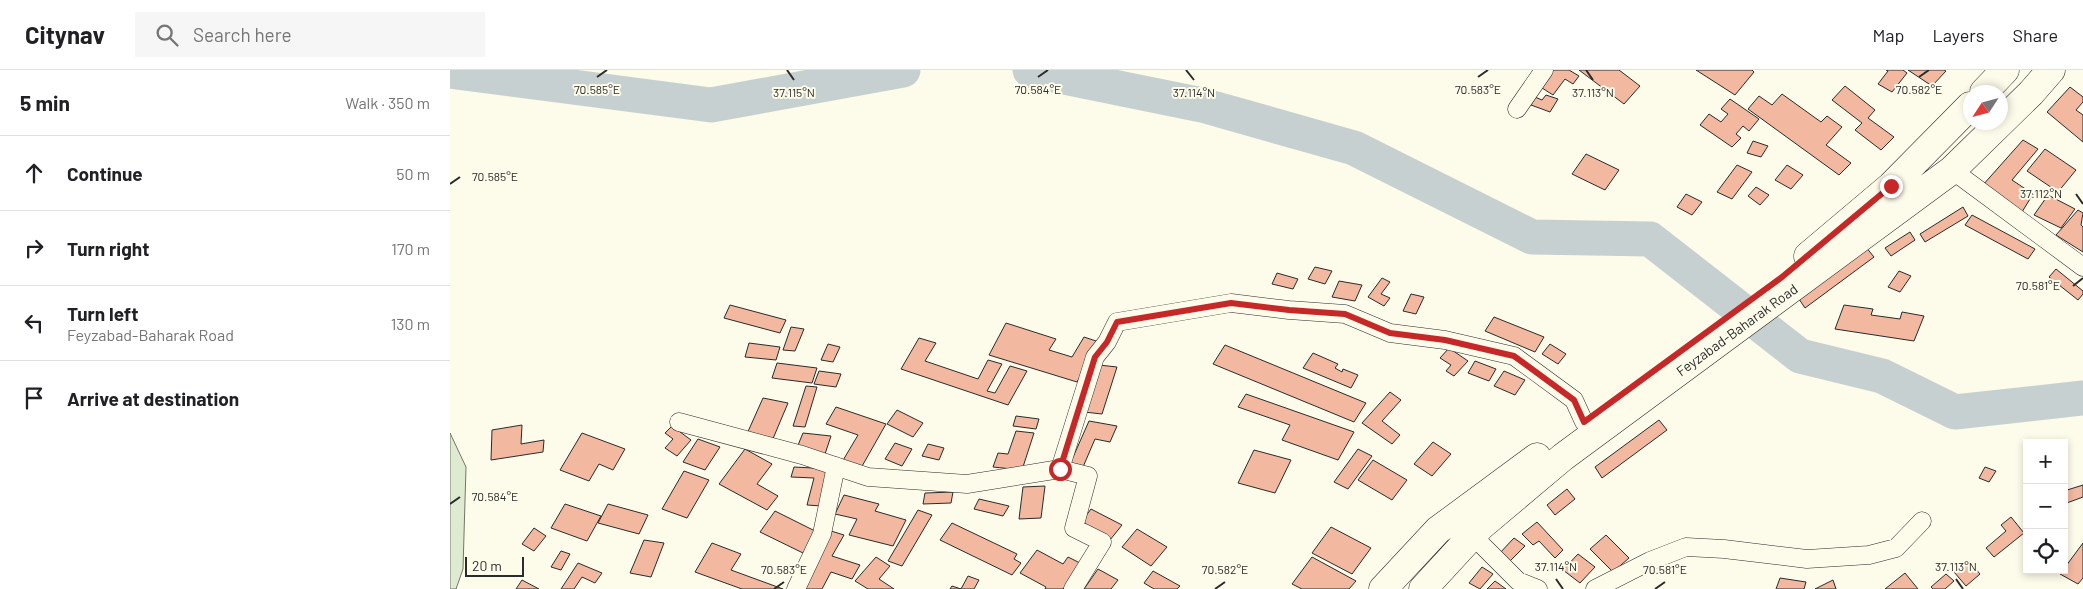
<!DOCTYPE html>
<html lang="en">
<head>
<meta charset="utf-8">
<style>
	body { margin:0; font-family:Barlow,sans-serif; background:#f6f6f6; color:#202124 }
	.controls { position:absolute; right:15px; bottom:15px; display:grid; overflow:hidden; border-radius:0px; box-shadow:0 2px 8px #0003 }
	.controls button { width:45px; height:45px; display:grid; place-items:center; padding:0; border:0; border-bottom:1px solid #e0e0e0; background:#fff; color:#202124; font:25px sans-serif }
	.compass { position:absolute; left:1513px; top:15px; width:45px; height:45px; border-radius:50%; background:#fff; box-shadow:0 2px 8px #0003; rotate:234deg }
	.scale { position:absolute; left:15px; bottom:12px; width:59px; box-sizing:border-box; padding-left:5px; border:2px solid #2b2b2b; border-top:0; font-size:14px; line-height:18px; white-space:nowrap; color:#2b2b2b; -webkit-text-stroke:4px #fdfbea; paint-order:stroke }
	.stop { position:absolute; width:15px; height:15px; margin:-11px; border:4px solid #c62828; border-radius:50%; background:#fff }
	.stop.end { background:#c62828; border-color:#fff; box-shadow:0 1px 5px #0008 }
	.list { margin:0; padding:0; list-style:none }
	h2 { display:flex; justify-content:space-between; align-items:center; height:65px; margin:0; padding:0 20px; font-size:21px }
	h2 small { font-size:16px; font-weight:400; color:#757577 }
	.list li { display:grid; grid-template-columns:32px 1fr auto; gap:15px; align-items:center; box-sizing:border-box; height:75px; padding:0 20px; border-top:1px solid #e0e0e0 }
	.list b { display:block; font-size:19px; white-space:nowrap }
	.list p { margin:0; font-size:16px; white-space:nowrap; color:#757577 }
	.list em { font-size:16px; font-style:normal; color:#757577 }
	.icon { flex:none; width:28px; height:28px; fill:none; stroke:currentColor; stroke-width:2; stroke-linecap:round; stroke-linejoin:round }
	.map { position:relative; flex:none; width:1633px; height:519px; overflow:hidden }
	header { display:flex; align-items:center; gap:30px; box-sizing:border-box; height:70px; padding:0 25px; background:#fff; border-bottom:1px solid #e0e0e0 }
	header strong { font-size:24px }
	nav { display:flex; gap:28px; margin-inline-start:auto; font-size:18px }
	.search { width:350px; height:45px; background:#f6f6f6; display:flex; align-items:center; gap:12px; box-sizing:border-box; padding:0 18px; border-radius:0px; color:#757577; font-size:19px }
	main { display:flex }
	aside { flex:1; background:#fff }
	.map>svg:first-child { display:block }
</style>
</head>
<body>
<header>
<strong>Citynav</strong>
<div class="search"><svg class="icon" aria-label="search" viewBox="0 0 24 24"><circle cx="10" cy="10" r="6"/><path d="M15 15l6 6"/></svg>Search here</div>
<nav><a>Map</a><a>Layers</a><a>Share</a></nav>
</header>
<main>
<aside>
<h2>5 min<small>Walk · 350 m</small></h2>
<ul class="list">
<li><svg class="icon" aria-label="ahead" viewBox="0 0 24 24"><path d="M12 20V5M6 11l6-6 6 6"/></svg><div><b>Continue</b></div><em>50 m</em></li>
<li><svg class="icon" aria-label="right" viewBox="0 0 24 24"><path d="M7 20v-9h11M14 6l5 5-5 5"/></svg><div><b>Turn right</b></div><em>170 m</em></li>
<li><svg class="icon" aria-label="left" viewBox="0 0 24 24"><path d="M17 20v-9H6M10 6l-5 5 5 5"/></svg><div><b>Turn left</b><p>Feyzabad-Baharak Road</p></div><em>130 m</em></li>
<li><svg class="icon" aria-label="arrive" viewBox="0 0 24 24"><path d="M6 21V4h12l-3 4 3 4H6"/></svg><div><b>Arrive at destination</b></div></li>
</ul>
</aside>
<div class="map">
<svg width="1633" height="519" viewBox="0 0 1633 519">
	<rect width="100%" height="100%" fill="#fdfbea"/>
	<path fill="#deebd1" stroke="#74746e" d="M0,363L16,397L13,499L6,519H0Z"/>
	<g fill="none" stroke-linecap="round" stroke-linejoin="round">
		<path stroke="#c7d0d0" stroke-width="35" d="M580,0L752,35L904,78L1082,167L1200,169L1350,286L1432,306L1505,342L1633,328
			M0,1L261,35L453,0"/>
	</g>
	<path fill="#f2b8a0" stroke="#2b2b2b" d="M1102,0H1119L1129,6L1123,14L1115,9L1103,25L1089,16Z
		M1129,0H1169L1190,16L1174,34Z
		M1246,0H1302L1304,2L1285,25Z
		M1436,0H1453L1457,3L1442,22L1428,14L1438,1Z
		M1458,0H1494L1496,1L1482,16Z
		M1395,16L1425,40L1418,48L1444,67L1431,80L1405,60L1412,53L1382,30Z
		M1620,17L1633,27V32L1626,40L1633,45V72L1597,42Z
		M1332,24L1371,52L1377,46L1392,57L1376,75L1401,93L1389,105L1298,39L1309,26L1322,35Z
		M1096,25L1108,29L1100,42L1081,35L1085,27L1092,30Z
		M1280,29L1309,49L1299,61L1293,56L1286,64L1291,68L1282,77L1250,55L1259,44L1271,52L1278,44L1271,39Z
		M1573,70L1588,79L1562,110L1583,124L1572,142L1532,116Z
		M1303,71L1318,76L1311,87L1297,83Z
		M1595,79L1626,100L1608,122L1577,101Z
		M1136,84L1169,100L1155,120L1122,104Z
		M1287,95L1302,102L1282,129L1267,122Z
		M1337,95L1353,105L1341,119L1325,110Z
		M1306,117L1319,125L1310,135L1298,126Z
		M1236,124L1252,132L1242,145L1227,137Z
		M1598,125L1625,139L1611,158L1584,145Z
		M1513,137L1518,146L1475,172L1470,164Z
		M1628,140L1633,143L1631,155L1633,157V182L1606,165Z
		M1522,145L1585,179L1578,189L1515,155Z
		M1460,162L1465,170L1441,186L1435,178Z
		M1415,176L1424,187L1355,238L1347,226Z
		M865,197L882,201L875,214L858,209Z
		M1606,199L1633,221V224L1628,230L1599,207Z
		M1449,201L1461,206L1450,222L1438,217Z
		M827,203L848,209L843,219L822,214Z
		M932,208L940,212L931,224L940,228L934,236L918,227Z
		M889,211L912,215L905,231L882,227Z
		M961,224L974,227L966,244L953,241Z
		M280,235L336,250L330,263L274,248Z
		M1394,235L1423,239L1421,245L1450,249L1452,242L1474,246L1464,271L1385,259Z
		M1044,247L1094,267L1085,282L1035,261Z
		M556,253L606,269L599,280L622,287L634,267L649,272L627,312L539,285Z
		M341,257L354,259L345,281L333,280Z
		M469,268L486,273L475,291L528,309L538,290L552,294L537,321L545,323L560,296L577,301L558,335L451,299Z
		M299,273L330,277L326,290L295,287Z
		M378,274L390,277L383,292L371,290Z
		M1100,274L1116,284L1108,294L1092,284Z
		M775,275L916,333L904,352L763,294Z
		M999,278L1018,291L1004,306L996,301L1001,295L990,288Z
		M863,283L888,294L885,298L892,302L893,299L908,305L901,318L853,298Z
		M1025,291L1046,299L1039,311L1018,303Z
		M327,293L367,298L362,313L322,308Z
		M649,295L667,297L652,344L634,342Z
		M369,301L391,304L386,317L364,314Z
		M1054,301L1075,310L1065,325L1044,316Z
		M356,316L367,317L355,357L343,356Z
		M940,322L951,330L932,351L950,365L942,374L912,353Z
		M796,324L904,362L888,390L832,370L840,355L788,337Z
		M313,328L338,333L322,371L296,366Z
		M386,337L436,354L411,398L392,392L408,365L376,354Z
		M447,340L473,353L463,367L437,354Z
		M566,346L589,349L586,359L563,356Z
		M1209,350L1217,360L1152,408L1145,397Z
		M639,351L667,356L660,372L645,369L633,397L620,394Z
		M72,355L71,374L94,370L93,382L41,390L42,360Z
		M222,356L241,370L227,386L215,378L223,369L215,363Z
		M566,361L584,363L572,400L543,397L548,383L558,384Z
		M132,363L175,379L163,400L149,394L139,411L110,400Z
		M353,363L381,366L375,384L346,380Z
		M248,369L270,377L255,400L233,392Z
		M983,372L1001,384L982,406L964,394Z
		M445,373L462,379L452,396L435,389Z
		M478,374L494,378L489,390L472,386Z
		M295,379L322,394L307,414L328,426L317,440L269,414Z
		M908,379L922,386L898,419L884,412Z
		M804,380L841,390L825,423L788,413Z
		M923,390L957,410L942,430L908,410Z
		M344,397L382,399L372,436L357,435L364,408L341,407Z
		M1535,397L1546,401L1539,412L1529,408Z
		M234,401L259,410L237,448L212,439Z
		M1633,415V427L1614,434V421Z
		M595,416L591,448L569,449L573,417Z
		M1117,419L1125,429L1105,445L1097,435Z
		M503,422L501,433L473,434L475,423Z
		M394,425L429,434L425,441L456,450L443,476L399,465L407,449L385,444Z
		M529,429L559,436L553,446L524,439Z
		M115,434L151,446L137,471L101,458Z
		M158,434L198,445L189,464L148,453Z
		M641,439L672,455L660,470L629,455Z
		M468,440L482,445L452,496L438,491Z
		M325,441L367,462L353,483L310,462Z
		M1561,447L1574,463L1544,487L1536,478L1556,461L1551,455Z
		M1087,452L1113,480L1105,488L1089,471L1083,475L1072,464Z
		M502,453L567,484L564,489L571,493L562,505L490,470Z
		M881,457L921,478L902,504L862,483Z
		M84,458L96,466L84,481L72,474Z
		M687,459L717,477L701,496L672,477Z
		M381,461L394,465L382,486L410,495L402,509L381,502L372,519H349Z
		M1156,465L1179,488L1163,502L1140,479Z
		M1064,468L1075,476L1058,493L1048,485Z
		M194,470L214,473L201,507L180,503Z
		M262,473L291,484L281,500L333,519H292L245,502Z
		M1633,473V508L1628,514L1610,504Z
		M587,480L613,494L618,487L632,494L613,519H595L596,517L570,503Z
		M111,481L120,484L111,500L101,497Z
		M1128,484L1145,497L1130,513L1113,500Z
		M426,487L440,496L429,509L444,519H418L405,511Z
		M862,487L906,511L899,519H852L842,514Z
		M1519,491L1530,504L1516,516L1504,502Z
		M128,493L152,503L145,513L132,507L124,519H111Z
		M1032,497L1043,504L1030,519L1019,513Z
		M648,499L668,510L661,519H634Z
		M703,501L730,516L727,519H704L694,513Z
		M1455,503L1468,519H1435Z
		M1496,504L1504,511L1495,519H1483L1481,517Z
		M518,506L529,510L524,519H500L502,516L511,519Z
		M1330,508L1356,512L1354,519H1326Z
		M72,510L89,519H66Z
		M1383,510L1386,519H1365Z
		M1045,511L1056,519H1037Z"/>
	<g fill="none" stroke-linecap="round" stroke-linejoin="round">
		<g stroke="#2b2b2b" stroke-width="19">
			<path id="street" d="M1067,39L1094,0
				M1502,100L1633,197
				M229,352L352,385L418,407L517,414L610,399
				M1010,467L1030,473L1068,511L1088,519
				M346,519L372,464L386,396
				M623,519L652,472L624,458L638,406L610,399L645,287L657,272L667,252L781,233L839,240L895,244L940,263L995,270L1064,286L1124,330L1134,352
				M1145,519L1200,491L1236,477L1274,479L1357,489L1419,485L1446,478L1472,451"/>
		</g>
		<g stroke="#2b2b2b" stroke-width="29">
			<path id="primary" d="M1534,22L1555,0
				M1358,186L1441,116L1520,36
				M933,519L988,460L1087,387
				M973,519L1031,456L1113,387L1502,100L1581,23L1601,0"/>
		</g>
		<use href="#street" stroke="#fdfbea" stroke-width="18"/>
		<use href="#primary" stroke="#fdfbea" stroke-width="28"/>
	</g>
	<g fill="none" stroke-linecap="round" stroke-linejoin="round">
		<path stroke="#c62828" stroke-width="6" d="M610,399L645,287L657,272L667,252L781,233L839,240L895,244L940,263L995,270L1064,286L1124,330L1134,352L1332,207L1441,116"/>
	</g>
	<path fill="none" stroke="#2b2b2b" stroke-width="2" d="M337,0L344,10M736,0L744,10M1136,0L1143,10M147,7L157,0M588,7L598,0M1028,7L1038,0M1469,7L1479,0M0,114L10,107M1626,124L1633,134M1623,216L1633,208M0,434L10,427M1106,509L1113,519M1506,509L1513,519M324,519L334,512M765,519L775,512M1205,519L1215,512"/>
	<g text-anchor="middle" stroke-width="4" stroke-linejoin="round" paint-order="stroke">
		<g font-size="14" fill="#2b2b2b" stroke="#fdfbea">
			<text transform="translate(1287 260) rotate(-36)" y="5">Feyzabad-Baharak Road</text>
		</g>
	</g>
	<g font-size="12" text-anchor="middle" fill="#2b2b2b" stroke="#fdfbea" stroke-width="4" stroke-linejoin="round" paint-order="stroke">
		<text x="147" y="24">70.585°E</text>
		<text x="588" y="24">70.584°E</text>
		<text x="1028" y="24">70.583°E</text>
		<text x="1469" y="24">70.582°E</text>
		<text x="344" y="27">37.115°N</text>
		<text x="744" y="27">37.114°N</text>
		<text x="1143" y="27">37.113°N</text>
		<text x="45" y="111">70.585°E</text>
		<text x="1591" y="128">37.112°N</text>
		<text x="1588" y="220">70.581°E</text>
		<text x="45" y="431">70.584°E</text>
		<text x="1106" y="501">37.114°N</text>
		<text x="1506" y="501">37.113°N</text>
		<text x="334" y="504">70.583°E</text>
		<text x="775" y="504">70.582°E</text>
		<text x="1215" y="504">70.581°E</text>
	</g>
</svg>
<div class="controls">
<button>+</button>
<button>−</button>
<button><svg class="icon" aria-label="locate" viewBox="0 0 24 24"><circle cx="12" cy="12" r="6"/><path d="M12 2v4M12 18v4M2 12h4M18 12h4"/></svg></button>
</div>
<svg class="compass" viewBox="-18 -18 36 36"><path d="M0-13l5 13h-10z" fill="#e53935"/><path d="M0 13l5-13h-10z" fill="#757577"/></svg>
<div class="scale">20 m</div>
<div class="stop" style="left:610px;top:399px"></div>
<div class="stop end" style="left:1441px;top:116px"></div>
</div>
</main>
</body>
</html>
